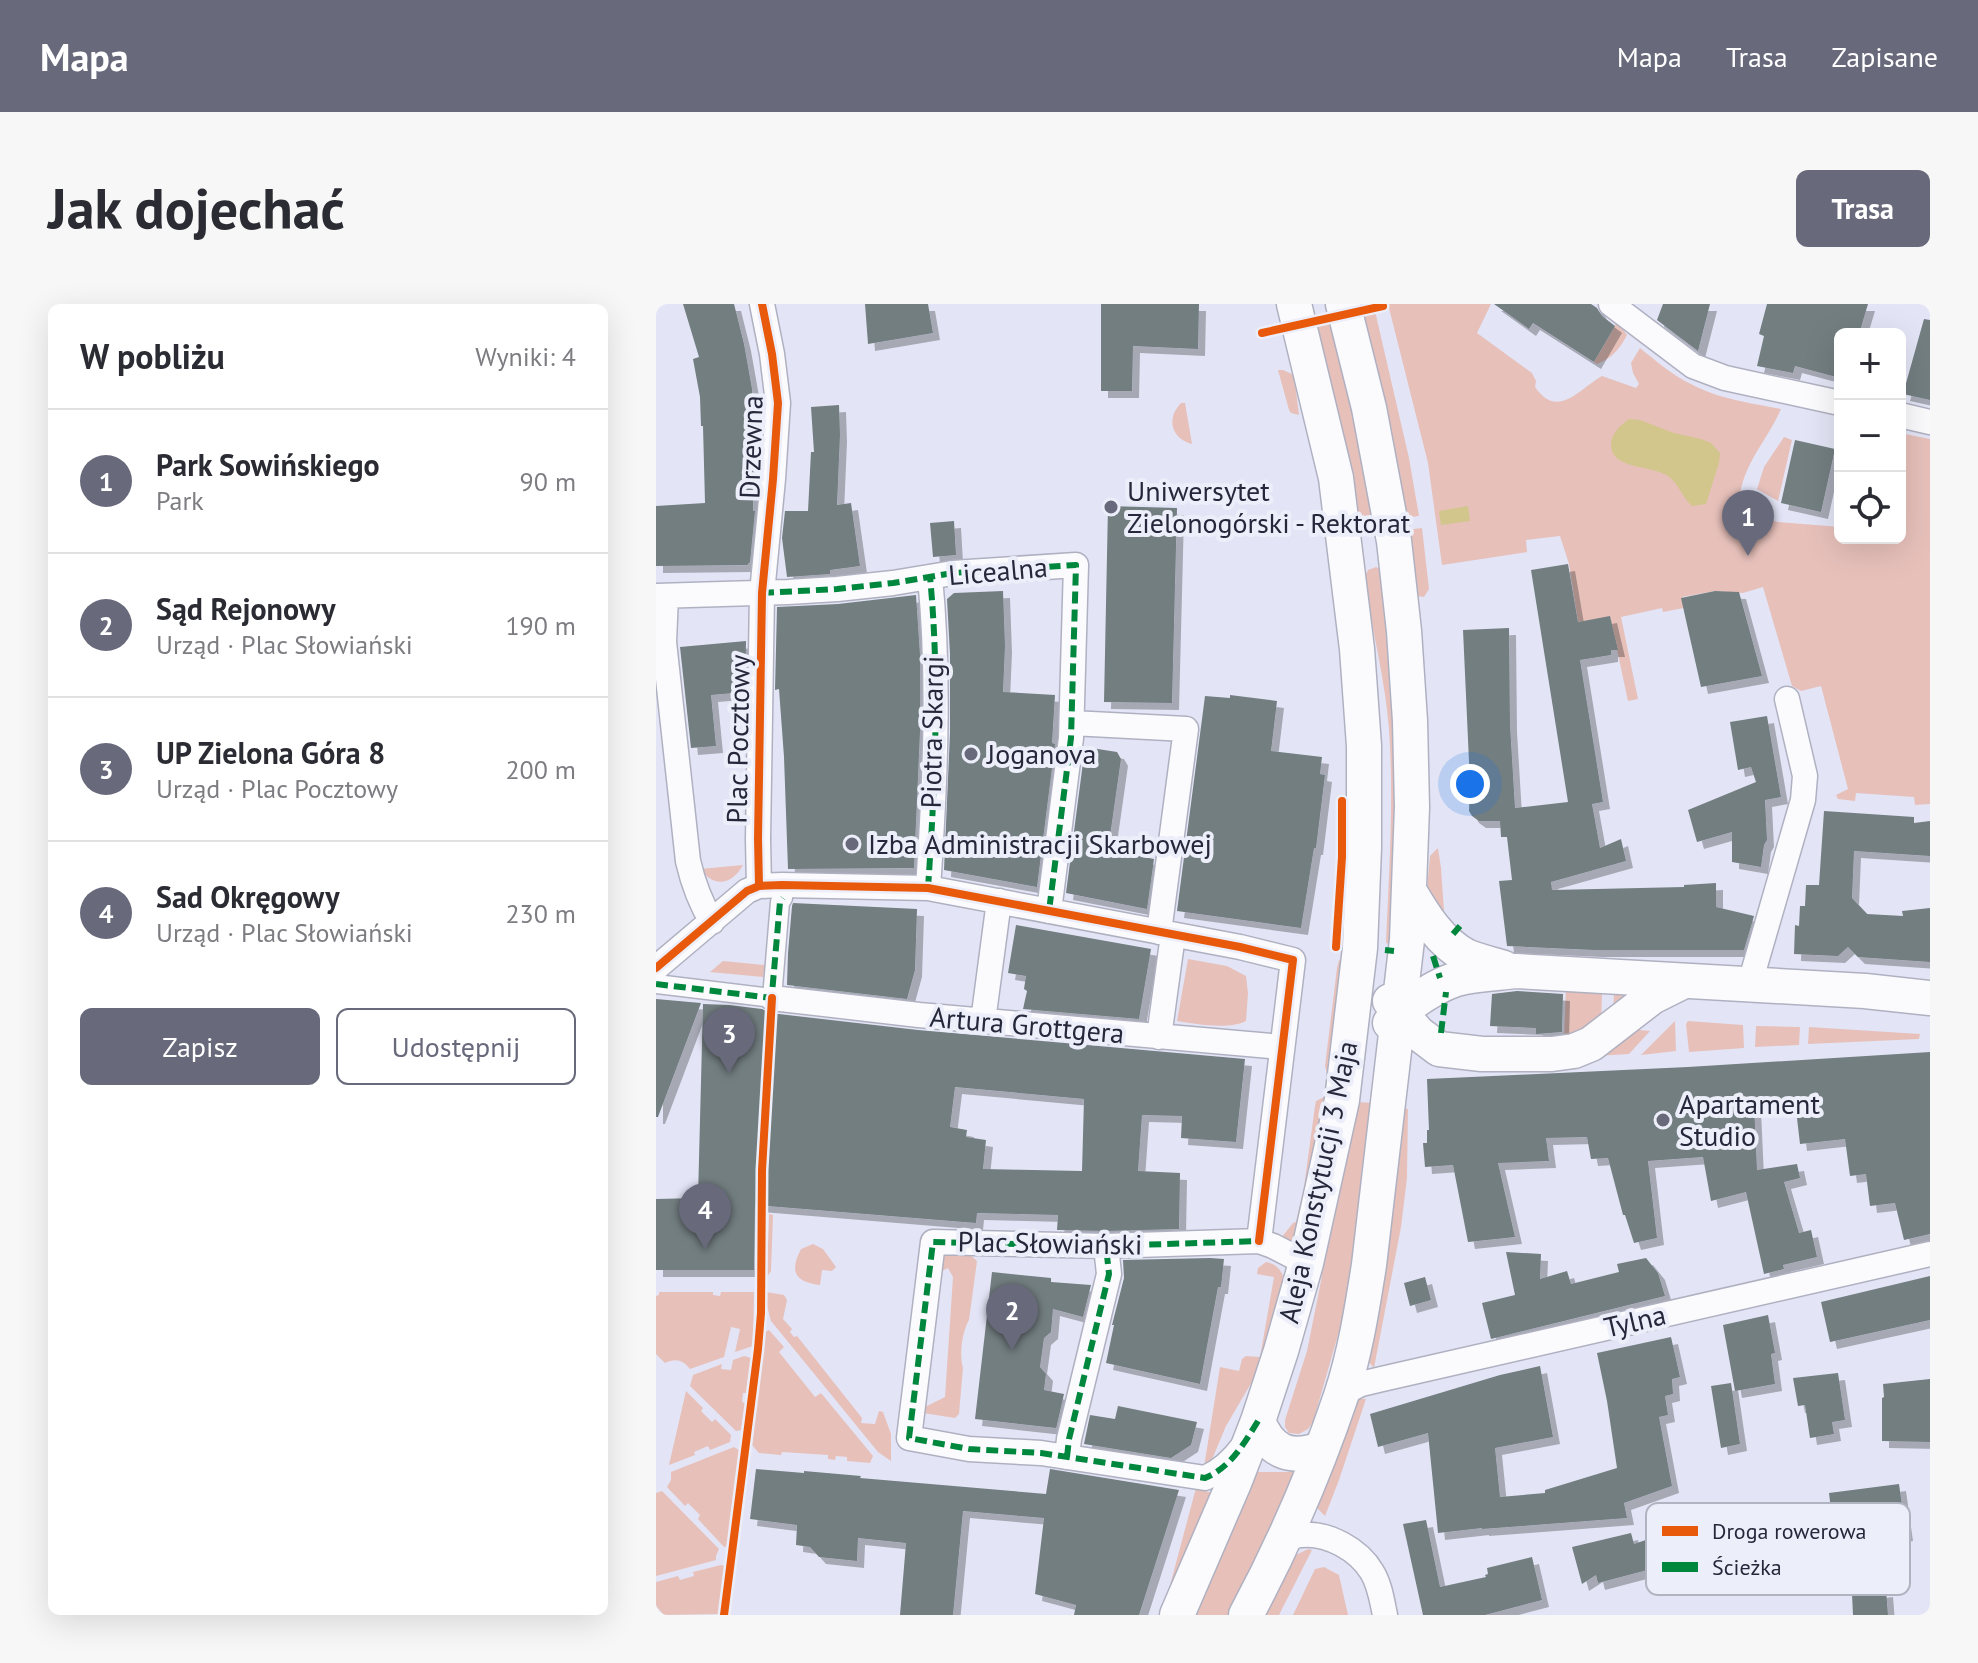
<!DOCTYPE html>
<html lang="pl">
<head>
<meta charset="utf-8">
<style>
	body { margin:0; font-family:"PT Sans",sans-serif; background:#f7f7f7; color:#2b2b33 }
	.controls { position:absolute; right:24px; top:24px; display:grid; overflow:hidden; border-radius:12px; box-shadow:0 8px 32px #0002 }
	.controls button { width:72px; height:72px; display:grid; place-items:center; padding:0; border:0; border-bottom:2px solid #e1e1e2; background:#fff; color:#2b2b33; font:40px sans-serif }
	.you { position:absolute; left:814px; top:480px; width:28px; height:28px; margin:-20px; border:6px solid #fff; border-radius:50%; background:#1a73e8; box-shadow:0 0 0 12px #1a73e833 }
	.badge { display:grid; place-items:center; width:52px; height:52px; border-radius:50%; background:#686a7c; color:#fff; font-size:26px; font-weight:700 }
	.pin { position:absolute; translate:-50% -66px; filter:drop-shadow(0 2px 4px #0008) }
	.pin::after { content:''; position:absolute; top:42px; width:28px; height:24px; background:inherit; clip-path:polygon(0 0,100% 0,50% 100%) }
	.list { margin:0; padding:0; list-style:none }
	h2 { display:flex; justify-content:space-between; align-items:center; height:104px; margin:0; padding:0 32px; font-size:34px }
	h2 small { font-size:26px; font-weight:400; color:#7c7c81 }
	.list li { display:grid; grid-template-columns:52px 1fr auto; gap:24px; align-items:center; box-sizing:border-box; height:144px; padding:0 32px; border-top:2px solid #e1e1e2 }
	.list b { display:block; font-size:30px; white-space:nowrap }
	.list p { margin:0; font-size:26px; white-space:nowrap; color:#7c7c81 }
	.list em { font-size:26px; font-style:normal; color:#7c7c81 }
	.actions { display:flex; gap:16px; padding:24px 32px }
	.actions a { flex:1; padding:18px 0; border:2px solid #686a7c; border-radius:12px; text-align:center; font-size:28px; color:#686a7c }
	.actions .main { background:#686a7c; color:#fff }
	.icon { flex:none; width:44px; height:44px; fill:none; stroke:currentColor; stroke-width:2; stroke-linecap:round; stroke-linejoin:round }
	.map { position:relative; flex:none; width:1274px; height:1311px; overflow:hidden; border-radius:12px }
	header { display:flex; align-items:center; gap:48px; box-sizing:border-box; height:112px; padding:0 40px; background:#686a7c; color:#fff }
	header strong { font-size:38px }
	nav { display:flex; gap:44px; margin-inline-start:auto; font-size:28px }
	.intro { display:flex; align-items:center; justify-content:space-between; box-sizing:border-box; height:192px; padding:0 48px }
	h1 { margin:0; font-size:56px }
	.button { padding:20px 36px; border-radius:12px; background:#686a7c; color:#fff; font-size:28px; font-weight:700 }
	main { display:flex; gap:48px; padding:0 48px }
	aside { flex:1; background:#fff; border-radius:12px; box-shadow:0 8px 32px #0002 }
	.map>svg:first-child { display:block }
</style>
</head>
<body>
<header>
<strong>Mapa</strong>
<nav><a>Mapa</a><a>Trasa</a><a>Zapisane</a></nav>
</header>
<div class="intro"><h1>Jak dojechać</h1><a class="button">Trasa</a></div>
<main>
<aside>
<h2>W pobliżu<small>Wyniki: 4</small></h2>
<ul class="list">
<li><span class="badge">1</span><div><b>Park Sowińskiego</b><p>Park</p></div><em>90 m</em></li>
<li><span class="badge">2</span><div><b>Sąd Rejonowy</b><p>Urząd · Plac Słowiański</p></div><em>190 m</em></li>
<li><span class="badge">3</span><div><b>UP Zielona Góra 8</b><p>Urząd · Plac Pocztowy</p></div><em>200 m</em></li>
<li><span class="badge">4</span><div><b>Sad Okręgowy</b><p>Urząd · Plac Słowiański</p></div><em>230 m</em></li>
</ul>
<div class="actions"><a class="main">Zapisz</a><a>Udostępnij</a></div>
</aside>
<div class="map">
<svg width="1274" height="1311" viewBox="0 0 1274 1311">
	<defs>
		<filter id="shadow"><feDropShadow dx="7" dy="7" stdDeviation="0" flood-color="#0004"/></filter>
	</defs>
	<rect width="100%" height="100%" fill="#e3e5f6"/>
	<path fill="#e7c0ba" d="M732,0H835L821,29L876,69L880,77L879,83C902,116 923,85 946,72L980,84L983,80L977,69L975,59L984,44C1000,57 1016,71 1035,80C1062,95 1095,99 1125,105C1107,145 1080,165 1083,214L1102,217L1104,214L1122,218L1184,223V234H1244V129L1274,135V500L1259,501L1258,493L1200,489L1199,497L1182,495L1180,491L1192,485L1165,382L1145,387L1136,382L1107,283L1087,289L1059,287L1026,293L1028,304L1007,308L1006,304L965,313L982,395L972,397L954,313L922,318L913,260L904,232L870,236L871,248L786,261L772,159Z
		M719,7L753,154L763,212L748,214L704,10Z
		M676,16L695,94L719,216L717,220L710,223L701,217L657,20Z
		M961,18L971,31C964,45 956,54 941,60L938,58Z
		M622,66H627L638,71L643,111L635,109L633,106Z
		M525,99H529L536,140C515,134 510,115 525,99Z
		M1128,133L1136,136L1122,197L1101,185L1108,163Z
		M766,224L773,285L768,293L761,292L750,226Z
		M720,263L726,266L742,413L738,635L733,640L730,639C733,568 738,496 733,425C729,375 716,325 708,275L712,266Z
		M782,544L785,564L789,621L771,585L774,552Z
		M87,561C76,581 58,584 44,565Z
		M532,655L571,662L590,672L592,689L590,717C573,726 539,720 521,717Z
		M686,655L675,770L671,769L669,762L681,664L683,656Z
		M67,657L109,661L107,673L54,668Z
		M994,680L957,713L958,688H946L945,723L908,740L910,682Z
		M1019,717L1020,747L985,751Z
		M1032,717L1087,721L1088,744L1033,748L1030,720Z
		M1100,722L1144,723L1143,741L1099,743Z
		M1153,723L1264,730L1263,735L1152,740Z
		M972,725L994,727L973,750L940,752Z
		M668,793H672L641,938L625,934L637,919L640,918L648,883L659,802L660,797Z
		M701,798L718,799L706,864L699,937L686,1017L657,1118L652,1125L643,1130L633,1129L629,1123V1116L651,1047L665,977L674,917Z
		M746,803L752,805L751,874L745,923L718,1064L712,1057Z
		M113,910L117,911L115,967L111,973Z
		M157,940L167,945L180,963L176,967L166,966L164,981C139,978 133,968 145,945Z
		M295,946H309L321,957L313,1016C306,1028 303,1051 307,1064L303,1110L299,1114L267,1109L269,1103L289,1093L297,973L292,964L280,970L286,952Z
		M610,958C621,960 626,967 629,977L612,1043L597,1076L570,1122L557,1153L548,1163L564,1063L583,1067L586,1055L590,1052L604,1053L618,973L601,970L602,964Z
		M3,988H57V991L64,992L65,988H98L97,1042L79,1048L84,1025L75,1023L68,1053L34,1065C27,1056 20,1054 9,1059L0,1050V992L3,991Z
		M110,988L128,991L131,996L127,1015L136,1025L134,1028L138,1033L141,1032L206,1114L205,1119L219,1120L223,1107L227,1108L235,1130V1157L222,1148L115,1017L110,998Z
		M113,1026L128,1043L123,1048L159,1093L165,1089L217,1152L214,1159L191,1157V1153L180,1152L179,1156L172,1155V1151L126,1148L125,1151L103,1149L96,1141L109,1028Z
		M88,1052L95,1054L90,1089H87L86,1098L89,1099L85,1126L80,1127L34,1082L37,1071L66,1060L65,1065L75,1066L77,1056Z
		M30,1087L47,1104L45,1107L56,1118L59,1115L75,1131L74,1138L54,1146L52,1142L38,1148L39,1151L13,1161Z
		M703,1095H710L683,1176L669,1212L661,1204L660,1197L699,1097Z
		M78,1143L83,1146L71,1242L68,1243L42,1215L44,1211L32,1199L29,1202L11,1183L15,1176V1168Z
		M599,1168H639L574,1311H536Z
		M540,1184L559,1190L508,1304Z
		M6,1187L63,1245L60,1252V1256L0,1272V1189Z
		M652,1245L656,1246L623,1311H607L638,1252Z
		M65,1261L69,1262L63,1310L8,1311L0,1302V1278L22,1272L24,1276L38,1272L37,1268Z
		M668,1263L683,1271L692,1311H637L659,1265Z"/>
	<path fill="#d2c68c" d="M973,115L984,116L1018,129L1045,135L1055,139L1064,149L1063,159L1050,200L1036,202C1026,193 1023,180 1012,172C997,161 954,166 955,140C956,128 964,122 973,115Z
		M812,202L814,217L785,221L783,207Z"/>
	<path fill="#737e81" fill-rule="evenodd" filter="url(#shadow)" d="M27,0H78L88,40L96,85L98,144L97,207H99L94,258L91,261L0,262V202L49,199L47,122H45L44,93L37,55L43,53Z
		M209,0H272L277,29L212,40Z
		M445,0H543L542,45L477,42L476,87H445Z
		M838,0H935L941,4L946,12L959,22L938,58L877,19L873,25Z
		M1007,0H1054L1042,47L1001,16Z
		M1111,0H1212L1203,30H1184V74L1139,62L1137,69L1101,62L1108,32L1103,30Z
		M1268,15L1274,16V96L1247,90Z
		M183,101L184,131L181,201L195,199L204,262L174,266V270L131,273L126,234L129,207H152L155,148H158L155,103Z
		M1139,136L1179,145L1165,208L1125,199Z
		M452,202L521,204L516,399L448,398Z
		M298,217L300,251L277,253L274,219Z
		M912,260L922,318L954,312L962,346H955V351L924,356L947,498L936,500L944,544L965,535L970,557L895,578L896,586L1028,583V581L1060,579V603L1098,612L1088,646H939L851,642L843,577L856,576L851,533H845L844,517H823L816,512L813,507L814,479L807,326L853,324L854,421L859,504L912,498L875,266Z
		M347,287L349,342L347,388L399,391L396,439L399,440L381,583L288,566L294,429V350L291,295L298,289Z
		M1059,287L1083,288L1106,372L1045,383L1025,294Z
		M260,291L264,351V428L258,564L132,565L128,453L123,385L119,386L121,303L182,300Z
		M90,337L89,388L55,391L60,442L35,444L24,343Z
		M574,391L621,397L615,447L666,453L664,470L669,471L660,544H658L645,624L521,607L549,392L574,394Z
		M1111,412L1125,493L1109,496L1111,536L1108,541L1105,563L1076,558V528L1041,538L1032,506L1100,478L1095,463L1082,466L1074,418Z
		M429,443L461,448L465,455L452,546L498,555L491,605L410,589Z
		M1168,507L1258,513V519L1274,517V552L1198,547L1196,594L1211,610L1247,612L1246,607L1274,604V658L1202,653L1192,643L1182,652L1138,650L1139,621L1143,622L1144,602H1149L1150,581H1163Z
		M137,599L261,605L259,666L251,695L131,681L132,649L136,602Z
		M360,621L495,645L483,715L367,705L371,687L368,685L370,672L352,669Z
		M861,687L907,690L906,728L880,730V724L834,722L836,690Z
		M0,695L45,699L2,813H0Z
		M47,700L73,701L106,705L114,709L262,726L589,755L580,838L525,834L526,812L486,811L482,867L524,869L523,925L450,927L403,926H401L402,911L321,909L320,919L99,901L98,966H0V895L42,894ZM299,783L428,795L426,867L327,865L330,836L310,833L311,826L294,823Z
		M1274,748V930L1248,936L1239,899L1214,902L1210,870L1194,872L1189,835L1144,840L1139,797L1098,800L1101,866L1141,860L1144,874L1128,878L1143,929L1155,926L1161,953L1127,961L1128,965L1108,970L1090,888L1055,897L1047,853L992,857L1001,934L978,939L969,911H967L952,854L935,855L931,833L890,834L893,857L842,859L859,933L812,938L797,861L769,863L767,839H771V826H773L771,775L1032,763Z
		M850,948L885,950L884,975L911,967L915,980L963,968L961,960L990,954L1002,969L1009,992L835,1035L826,999L859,991Z
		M554,954L568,955L565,983H562L544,1080L450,1059L458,1021H456L468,974L467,956Z
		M336,968L395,974V978L435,981L427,1013L397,1005L395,1028L388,1034L384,1063L390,1070L388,1086L408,1090L400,1125V1124L319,1115Z
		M1274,972V1016L1174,1038L1165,998Z
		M769,973L775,996L754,1002L748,979Z
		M1112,1011L1119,1049L1115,1050L1119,1080L1079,1087L1067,1021Z
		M1015,1033L1024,1073L1016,1075L1017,1090L1009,1092L1012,1111L1003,1113L1016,1182L968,1199L971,1214L826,1225V1224L782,1229L772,1129L722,1143L714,1110L844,1071L884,1062L897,1133L839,1144L844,1193L889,1189V1186L961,1164L951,1097L941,1049Z
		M1182,1069L1189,1116L1176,1118L1178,1130L1154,1134L1149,1101L1142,1102L1137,1074Z
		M1274,1075V1138L1226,1137V1094L1228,1093L1227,1080Z
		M1075,1079L1084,1140L1065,1144L1055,1082Z
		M462,1102L541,1118L535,1141L515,1154L428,1140L434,1111L459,1115Z
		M100,1165L148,1169V1167L205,1172L204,1174L390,1190L394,1165L523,1186L483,1311H418L420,1301L379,1290L388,1214L307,1207L297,1311H244L250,1239L202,1234L201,1257L163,1253L154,1243L140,1241L141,1221L94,1215Z
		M1243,1180L1250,1230L1179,1240L1173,1189Z
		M1130,1202L1136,1233L1093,1242L1092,1235L1047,1246L1048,1250L1041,1253L942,1279L940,1271L926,1280L916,1243L975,1229L978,1240L1013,1228Z
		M770,1216L784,1283L830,1273L829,1271L832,1270L831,1264L876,1253L886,1296L829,1311H767L747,1220Z
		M1230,1286L1232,1311H1197L1196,1290Z"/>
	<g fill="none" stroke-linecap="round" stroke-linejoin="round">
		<g stroke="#afb1c1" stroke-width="21">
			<path id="pedestrian" d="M0,680L116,694L124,598L127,594"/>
		</g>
		<g stroke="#afb1c1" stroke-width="27">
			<path id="minor" d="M955,0L1037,62L1069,74L1184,99
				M1244,111L1274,118
				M0,292L132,288L181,285L237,279L297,269L420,261L415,434L393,607
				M10,292L8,338L32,557C37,579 44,598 56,618
				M416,419L530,425L503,628
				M103,582L102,535L106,289L117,175L122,99L116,50L106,0
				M272,584C279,481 284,376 274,273
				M0,664L91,587L103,582L126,581L272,584L584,643L637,656L603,937
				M1094,679L1147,496L1149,472L1131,395
				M116,694L263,711L626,743
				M327,717L343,597
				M503,733L517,631
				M686,1090L705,1080L726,1075L1274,950
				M587,1142C576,1157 565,1167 549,1174L385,1149L313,1145L253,1134L277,938L450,942L603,937L617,942L650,959
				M411,1153L413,1135L453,970L450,942
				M627,1237C633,1235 640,1231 645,1231C672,1228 703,1246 716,1268C724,1281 726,1297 729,1311"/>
		</g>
		<g stroke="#afb1c1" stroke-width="37">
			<path id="secondary" d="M754,588C768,612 785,639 810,652C822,657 835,660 848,664
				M734,697L762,729L783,745L826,750H896L918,747L935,740L996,693L1028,677
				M734,719C750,701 785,677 809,673C826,670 843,669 860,667L1209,687L1274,694
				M602,1117C614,1148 634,1156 665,1145
				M521,1311L578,1179L602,1117L625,1047L650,959L686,796L704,644L708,543V442L701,345L680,174L638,0
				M590,1311C627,1242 660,1166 685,1092C699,1050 706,1005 713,961L751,636L756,503L754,417L748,327L738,237L713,104L687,0"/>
		</g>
		<use href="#pedestrian" stroke="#fbfbfe" stroke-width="18"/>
		<use href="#minor" stroke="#fbfbfe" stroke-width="24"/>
		<use href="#secondary" stroke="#fbfbfe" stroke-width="34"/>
		<path stroke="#00873e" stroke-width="6" stroke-dasharray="12 6" stroke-linecap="butt" d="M106,289L181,285L237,279L297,269L420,261L415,434L393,607
			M272,584C279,481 284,376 274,273
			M797,630L804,622
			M729,646L738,647
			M777,652L784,674
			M0,680L116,694
			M115,701L124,598L127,594
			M785,729L790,688
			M602,1117C587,1141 575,1163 549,1174L385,1149L313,1145L253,1134L277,938L450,942L603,937
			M411,1153L413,1135L453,970L450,942"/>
		<g stroke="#eceef9" stroke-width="13">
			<path id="cycleway" d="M606,29L727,2
				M103,582L102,535L106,289L117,175L122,99L116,50L106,0
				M680,643L686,553V497
				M0,664L91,587L103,582L126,581L272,584L584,643L637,656L603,937
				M68,1311L102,1045L105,1009L106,866L116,694"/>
		</g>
		<use href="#cycleway" stroke="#e8590c" stroke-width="8"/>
	</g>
	<g fill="#686a7c" stroke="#eceef9" stroke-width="3">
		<circle cx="455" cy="203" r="8"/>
		<circle cx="315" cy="450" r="8"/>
		<circle cx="196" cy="540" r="8"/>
		<circle cx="1007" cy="816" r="8"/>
	</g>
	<g text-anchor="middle" stroke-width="8" stroke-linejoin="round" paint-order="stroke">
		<g font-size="28" fill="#25283b" stroke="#eceef9">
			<text transform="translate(95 143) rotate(-88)" y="10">Drzewna</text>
			<text transform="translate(342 267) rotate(-5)" y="10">Licealna</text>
			<text transform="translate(276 428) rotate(-89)" y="10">Piotra Skargi</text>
			<text transform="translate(82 435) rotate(-89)" y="10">Plac Pocztowy</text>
			<text transform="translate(371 721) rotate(5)" y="10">Artura Grottgera</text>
			<text transform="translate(662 878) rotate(-78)" y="10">Aleja Konstytucji 3 Maja</text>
			<text transform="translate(394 939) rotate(1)" y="10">Plac Słowiański</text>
			<text transform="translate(979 1017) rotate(-13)" y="10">Tylna</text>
		</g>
		<g font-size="28" fill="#25283b" stroke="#eceef9" text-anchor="start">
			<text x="471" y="197">Uniwersytet<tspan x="471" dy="32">Zielonogórski - Rektorat</tspan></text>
			<text x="331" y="460">Joganova</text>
			<text x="212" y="550">Izba Administracji Skarbowej</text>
			<text x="1023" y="810">Apartament<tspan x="1023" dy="32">Studio</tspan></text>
		</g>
	</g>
	<rect x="990" y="1199" width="264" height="92" rx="12" fill="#eceef9" stroke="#b0b3c0" stroke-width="2"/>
	<rect x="1006" y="1222" width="36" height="10" fill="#e8590c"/>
	<rect x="1006" y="1258" width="36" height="10" fill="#00873e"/>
	<g font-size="22" fill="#25283b">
		<text x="1056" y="1235">Droga rowerowa</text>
		<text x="1056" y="1271">Ścieżka</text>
	</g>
</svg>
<div class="controls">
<button>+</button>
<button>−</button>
<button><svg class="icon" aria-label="locate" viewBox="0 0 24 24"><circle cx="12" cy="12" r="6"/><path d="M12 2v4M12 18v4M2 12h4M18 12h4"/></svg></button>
</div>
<div class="you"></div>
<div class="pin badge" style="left:1092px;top:252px">1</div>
<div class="pin badge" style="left:356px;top:1046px">2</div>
<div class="pin badge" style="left:73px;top:769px">3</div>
<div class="pin badge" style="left:49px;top:945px">4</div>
</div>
</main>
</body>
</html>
